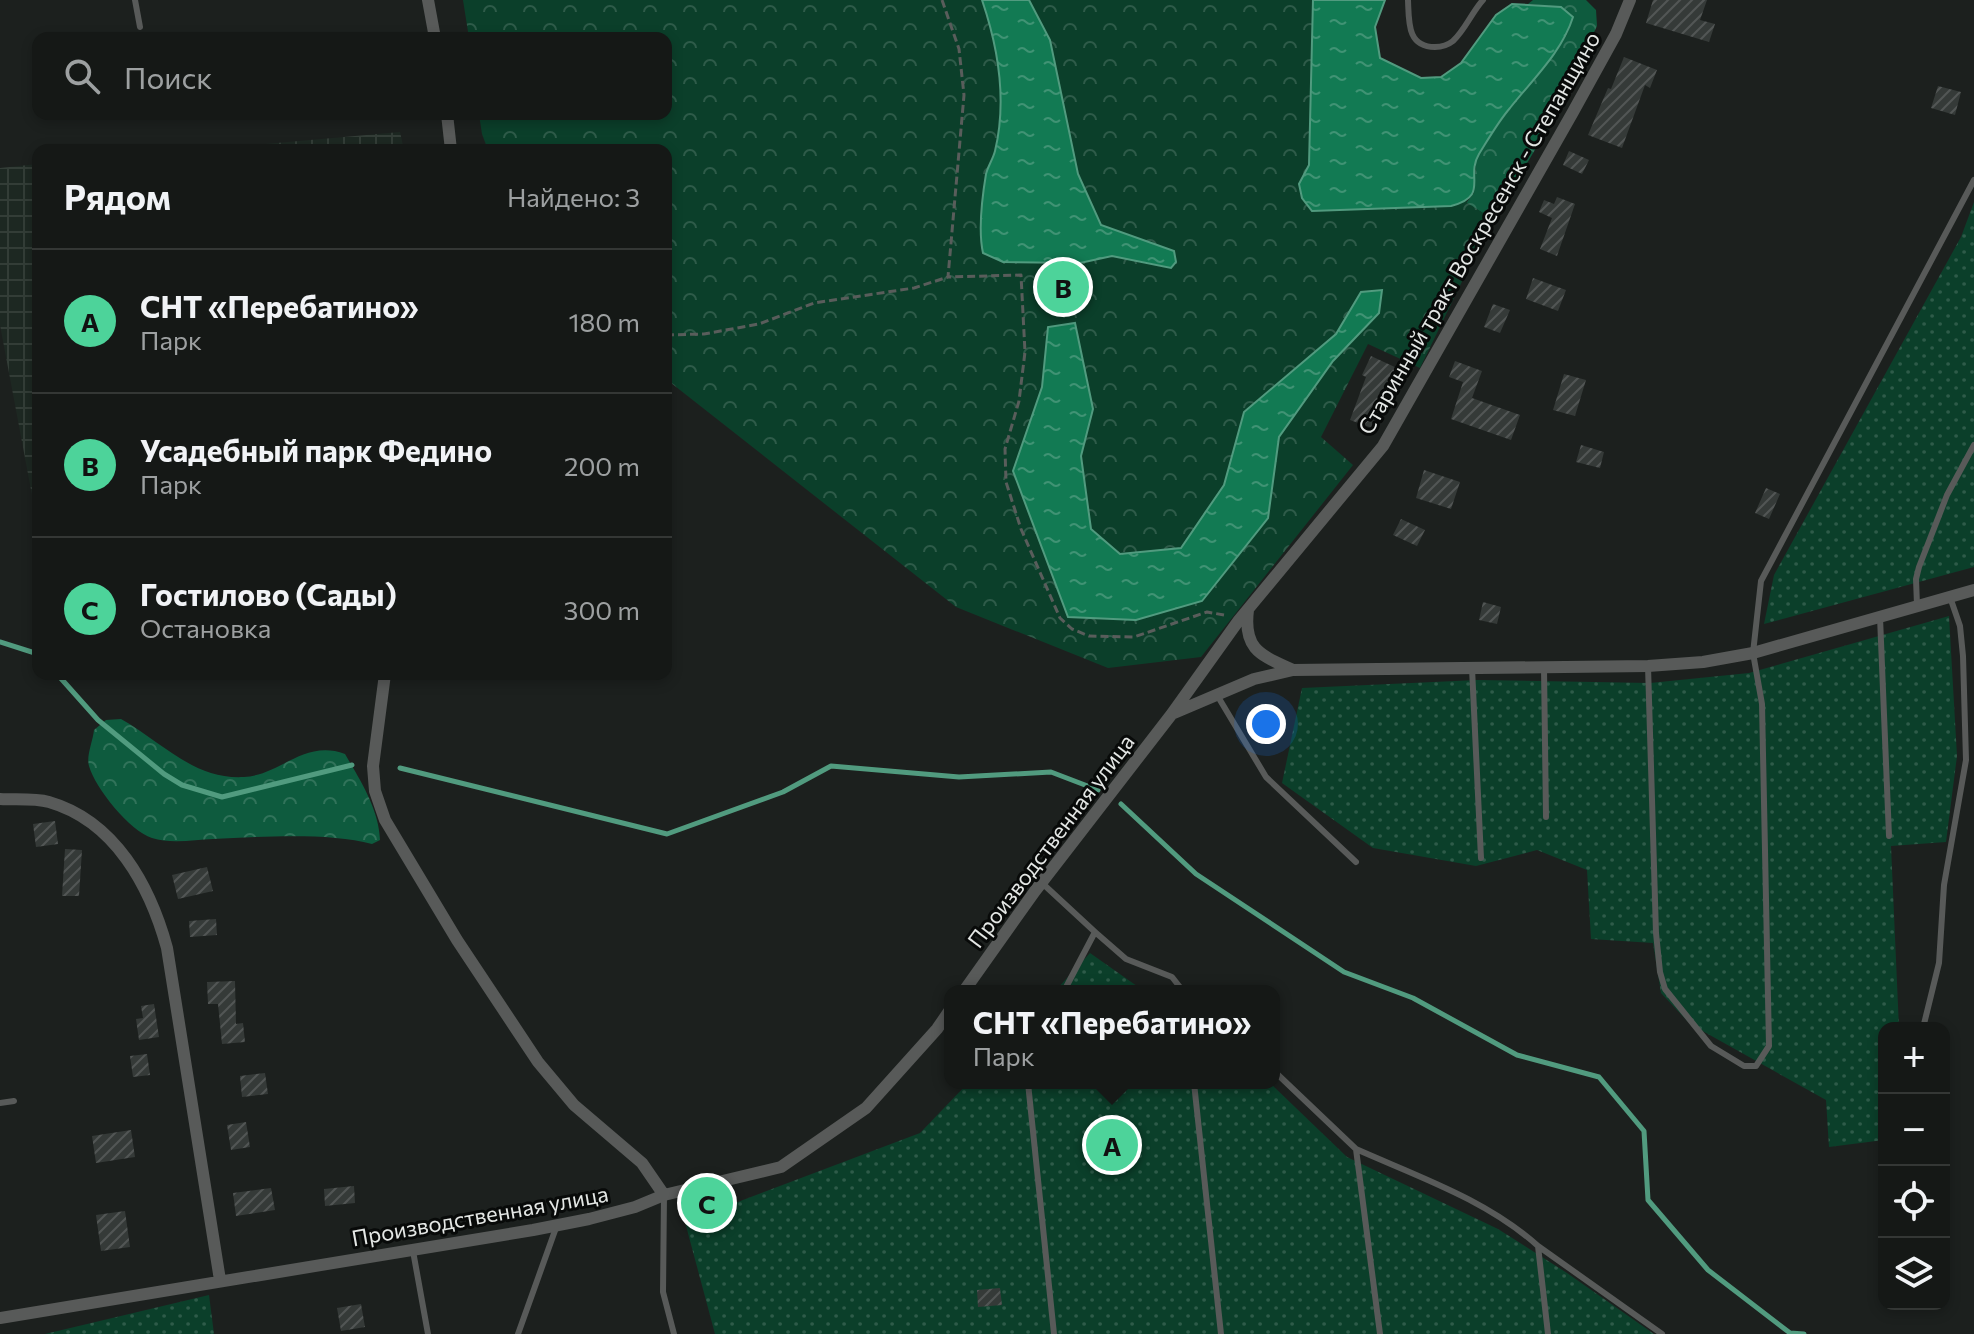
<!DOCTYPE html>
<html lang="ru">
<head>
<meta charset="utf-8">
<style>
	body { margin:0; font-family:Commissioner,sans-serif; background:#222523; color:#f1f3f6 }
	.controls { position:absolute; right:24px; bottom:24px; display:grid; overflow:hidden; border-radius:16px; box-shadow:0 4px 12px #0003 }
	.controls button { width:72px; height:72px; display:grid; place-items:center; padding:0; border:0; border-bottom:2px solid #343735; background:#151816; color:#f1f3f6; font:40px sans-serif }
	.you { position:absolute; left:1266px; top:724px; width:28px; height:28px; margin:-20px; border:6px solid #fff; border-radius:50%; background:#1a73e8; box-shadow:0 0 0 12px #1a73e833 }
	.badge { display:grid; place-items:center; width:52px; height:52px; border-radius:50%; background:#4dd39a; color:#111; font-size:26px; font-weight:700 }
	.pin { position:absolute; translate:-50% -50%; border:4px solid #fff; box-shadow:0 2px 8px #0006 }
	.popup { position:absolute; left:944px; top:985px; width:336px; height:104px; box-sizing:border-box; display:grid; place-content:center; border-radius:16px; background:#151816; filter:drop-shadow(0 2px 6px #0005); font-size:26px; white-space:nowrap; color:#9da0a1 }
	.popup b { font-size:30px; color:#f1f3f6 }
	.popup::after { content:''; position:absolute; left:50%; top:100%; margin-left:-16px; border:16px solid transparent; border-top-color:#151816 }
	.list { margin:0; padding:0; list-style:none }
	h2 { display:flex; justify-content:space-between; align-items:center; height:104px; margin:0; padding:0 32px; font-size:34px }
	h2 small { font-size:26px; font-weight:400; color:#9da0a1 }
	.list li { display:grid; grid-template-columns:52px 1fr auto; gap:24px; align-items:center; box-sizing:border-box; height:144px; padding:0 32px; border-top:2px solid #343735 }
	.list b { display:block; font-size:30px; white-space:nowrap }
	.list p { margin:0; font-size:26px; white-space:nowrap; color:#9da0a1 }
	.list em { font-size:26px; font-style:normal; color:#9da0a1 }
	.icon { flex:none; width:44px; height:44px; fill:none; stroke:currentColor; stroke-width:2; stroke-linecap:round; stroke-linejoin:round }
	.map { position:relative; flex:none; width:1974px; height:1334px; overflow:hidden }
	.search { position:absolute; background:#151816; box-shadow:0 4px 12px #0003; left:32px; top:32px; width:640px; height:88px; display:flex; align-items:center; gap:20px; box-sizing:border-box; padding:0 28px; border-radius:16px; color:#9da0a1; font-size:30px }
	.panel { position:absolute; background:#151816; box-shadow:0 4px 12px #0003; left:32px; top:144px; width:640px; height:536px; border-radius:16px }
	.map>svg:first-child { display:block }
</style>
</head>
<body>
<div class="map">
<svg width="1974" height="1334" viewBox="0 0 1974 1334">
	<defs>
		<pattern id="industrial-grid" width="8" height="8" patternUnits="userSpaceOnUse" patternTransform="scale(2)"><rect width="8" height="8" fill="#1d2822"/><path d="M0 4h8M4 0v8" fill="none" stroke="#333d37"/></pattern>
		<pattern id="forest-crowns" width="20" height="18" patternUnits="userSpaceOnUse" patternTransform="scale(2)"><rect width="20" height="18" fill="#0e5b3e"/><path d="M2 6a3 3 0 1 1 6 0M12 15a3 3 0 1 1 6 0" fill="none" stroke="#31735a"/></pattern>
		<pattern id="park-crowns" width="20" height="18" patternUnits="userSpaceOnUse" patternTransform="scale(2)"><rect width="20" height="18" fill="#0b3f2a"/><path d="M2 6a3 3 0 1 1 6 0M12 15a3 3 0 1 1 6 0" fill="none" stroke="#2e5b49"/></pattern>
		<pattern id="garden-dots" width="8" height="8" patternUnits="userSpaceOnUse" patternTransform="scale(2)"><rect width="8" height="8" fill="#0b3f2a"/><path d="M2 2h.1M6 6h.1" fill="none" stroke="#2e5b49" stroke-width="1.8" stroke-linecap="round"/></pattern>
		<pattern id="water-ripples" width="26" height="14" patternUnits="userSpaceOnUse" patternTransform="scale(2)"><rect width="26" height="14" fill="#127a53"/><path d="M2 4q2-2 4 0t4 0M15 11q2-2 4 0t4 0" fill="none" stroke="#409374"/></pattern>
		<pattern id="building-hatch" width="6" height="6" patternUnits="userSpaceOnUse" patternTransform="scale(2)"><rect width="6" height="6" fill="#353a38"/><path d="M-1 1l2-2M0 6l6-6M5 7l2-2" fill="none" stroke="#525655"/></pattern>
	</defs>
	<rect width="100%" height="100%" fill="#1c201e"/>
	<path fill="url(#industrial-grid)" d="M400,132L404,150H198Z
		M38,164V527L0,325V168Z"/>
	<path fill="url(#forest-crowns)" d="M1533,0H1586L1596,10L1597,26L1548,128L1511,190L1483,213L1466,203L1474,193L1476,158L1508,110L1567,35L1561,7L1528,4Z
		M121,719C162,742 194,780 244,777C281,775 304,739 345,754C360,780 379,809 380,840L372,844C329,832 258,837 213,839C194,840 170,844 152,838C130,831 95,788 89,766C86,756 93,741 94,730L106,720Z"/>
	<path fill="url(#park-crowns)" d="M463,0H1385L1375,27L1380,58L1421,78L1441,77L1461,63L1496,15L1512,4L1561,7L1573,17L1567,35L1508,110L1476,158L1474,193L1466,202L1483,213L1487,230L1420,368L1368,344L1321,437L1353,465L1201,657L1108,668L956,607L666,379V150H488L482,134L479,114H666V38H469Z"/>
	<path fill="url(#garden-dots)" d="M1974,202V567L1764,624L1774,575L1961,237Z
		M1949,616L1957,756L1946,842L1891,846L1899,1028H1884V1140L1829,1147L1826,1100L1690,1024L1661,993L1653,943L1591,939L1587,870L1537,850L1476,866L1373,848L1282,783L1302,688L1477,680L1650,683L1749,673Z
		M1090,953L1144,991H1055Z
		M968,1083H1270L1347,1157L1498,1229L1567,1273L1654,1334H715L685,1222L920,1133Z
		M209,1295L214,1334H45Z"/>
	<path fill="url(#water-ripples)" stroke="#519b7f" stroke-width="2" d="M982,0H1029L1050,40L1078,174L1101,225L1174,251L1176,262L1171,268L1112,256L1080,263L1003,262L983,253C978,230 982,198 986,174C988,166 993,159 995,151C1007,101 998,47 982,0Z
		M1313,0H1385L1375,27L1380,58L1421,78L1441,77L1461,63L1496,15L1512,4L1561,7L1573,17C1562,52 1533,79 1510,108C1498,122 1489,138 1479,154C1465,177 1490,196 1451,206L1312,211L1302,198L1299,184L1309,165Z
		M1382,290L1379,313L1333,361L1279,437L1268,518L1202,601L1136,620L1068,617L1013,471L1042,387L1048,327L1075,323L1093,409L1081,456L1091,529L1120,554L1181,548L1224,485L1244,412L1336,334L1361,292Z"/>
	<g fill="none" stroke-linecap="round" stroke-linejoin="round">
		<path stroke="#519b7f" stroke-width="5" d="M0,642L38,654
			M57,674L98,720L164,774L182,785L222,797L352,765
			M400,768L667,834L783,792L831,766L959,777L1051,772L1098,790
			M1121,804L1196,874L1344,972L1413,998L1517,1055L1599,1077L1644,1131L1648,1200L1708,1270L1790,1333L1804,1334"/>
	</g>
	<path fill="url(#building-hatch)" d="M1653,0H1707L1700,20L1715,24L1709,42L1646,23Z
		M1624,57L1657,70L1650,88L1645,85L1622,148L1588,135L1608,88L1611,89Z
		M1938,86L1961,92L1955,115L1931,108Z
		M1569,151L1589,160L1582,174L1563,165Z
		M1557,197L1575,204L1557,256L1540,249L1552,218L1539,212L1544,200L1554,204Z
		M1533,278L1566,290L1558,311L1526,299Z
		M1493,304L1510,310L1500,333L1484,327Z
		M1371,356L1399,369L1383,403L1387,404L1380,423L1375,421L1372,428L1350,420L1366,377L1362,375Z
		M1455,361L1482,371L1472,398L1520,415L1511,440L1451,419L1463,382L1449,377Z
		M1564,374L1586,380L1575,416L1553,410Z
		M1581,445L1604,452L1600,468L1576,462Z
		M1424,470L1460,482L1451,509L1416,498Z
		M1766,488L1780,494L1769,519L1755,513Z
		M1401,519L1425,530L1417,546L1393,535Z
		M1483,602L1501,607L1497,624L1479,620Z
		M55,821L58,844L36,847L33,824Z
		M65,849L82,850L79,896H62Z
		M207,867L213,891L178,899L172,875Z
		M216,919L217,935L190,937L189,921Z
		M235,981L236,1024L243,1023L245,1042L222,1044L218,1004H208L207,982Z
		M154,1004L159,1037L139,1040L136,1019L143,1018L141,1006Z
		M147,1054L150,1075L133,1077L130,1056Z
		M265,1073L268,1094L242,1097L240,1076Z
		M246,1122L250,1147L231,1150L227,1125Z
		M131,1130L135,1157L96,1163L92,1136Z
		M354,1186L355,1203L325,1206L324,1189Z
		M271,1188L275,1210L236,1216L233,1193Z
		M125,1211L130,1247L101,1251L96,1215Z
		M1000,1288L1002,1305L978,1307L977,1290Z
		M361,1304L365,1327L341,1331L337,1308Z"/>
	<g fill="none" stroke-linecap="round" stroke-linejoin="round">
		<path stroke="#595d5b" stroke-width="3" stroke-dasharray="8 4" stroke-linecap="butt" d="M942,0L959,49L964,95L948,277L1021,275L1025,352L1019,401L1005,449L1006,482L1021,529L1060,618L1072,629L1089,636L1134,637L1207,612L1224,615
			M666,335L704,334L759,324L814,303L914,288L948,277"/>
		<path stroke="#585a59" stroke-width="6" d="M135,0L140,27
			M1408,0C1409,22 1407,47 1435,47C1441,47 1448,45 1453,41C1465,30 1472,12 1483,0
			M1917,605L1916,579L1919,567L1947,495L1974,445
			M1880,617L1889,836
			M1648,666L1656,933L1660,972L1665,989L1711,1046L1744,1066H1756L1769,1046L1762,704L1753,653L1761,581L1974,180
			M1472,668L1481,858
			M1544,668L1546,817
			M1217,695L1266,777L1356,862
			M1042,883L1095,932L1064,991
			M1095,932L1126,959L1172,977L1183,991
			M1923,1028L1939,963L1944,885L1966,760L1963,656L1960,626L1950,597
			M1274,1071L1356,1149L1380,1334
			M1028,1083L1054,1334
			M1194,1083L1221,1334
			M0,1103L14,1101
			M1356,1149C1419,1177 1487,1200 1538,1246L1548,1334
			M664,1195L663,1292L674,1334
			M1538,1246L1662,1334
			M413,1251L428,1334
			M518,1334L557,1225"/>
		<path stroke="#585a59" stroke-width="12" d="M428,0L435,38
			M447,114L451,150
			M1248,610C1243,650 1261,655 1293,670
			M385,674L373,766L375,791L385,820L457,940L538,1062L574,1105L642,1163L664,1195
			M1174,713L1254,679L1293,670L1648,666L1703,662L1753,653L1974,590
			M0,799C15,800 34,798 49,802C115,821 150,886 167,948L220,1280
			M964,991L1035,891L1171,715L1239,620L1383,446L1573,112L1616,34L1630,0
			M0,1318L533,1230L589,1219L635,1207L664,1195L781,1167L866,1108L937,1029L950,1010"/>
	</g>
	<g text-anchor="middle" stroke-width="6" stroke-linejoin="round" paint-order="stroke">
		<g font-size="22" fill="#e4e7e5" stroke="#080a09">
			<text transform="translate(1479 233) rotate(-60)" y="8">Старинный тракт Воскресенск - Степанщино</text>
			<text transform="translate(1051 841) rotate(-53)" y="8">Производственная улица</text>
			<text transform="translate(480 1216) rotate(-10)" y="8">Производственная улица</text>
		</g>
	</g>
</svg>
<div class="controls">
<button>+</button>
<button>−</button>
<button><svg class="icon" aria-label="locate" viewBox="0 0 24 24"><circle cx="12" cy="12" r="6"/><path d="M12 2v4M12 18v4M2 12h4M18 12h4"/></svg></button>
<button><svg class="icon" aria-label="layers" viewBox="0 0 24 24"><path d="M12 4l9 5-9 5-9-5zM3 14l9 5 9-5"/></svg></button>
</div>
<div class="you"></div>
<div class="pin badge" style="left:1112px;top:1145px">A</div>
<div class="popup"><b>СНТ «Перебатино»</b>Парк</div>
<div class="pin badge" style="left:1063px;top:287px">B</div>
<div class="pin badge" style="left:707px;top:1203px">C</div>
<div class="search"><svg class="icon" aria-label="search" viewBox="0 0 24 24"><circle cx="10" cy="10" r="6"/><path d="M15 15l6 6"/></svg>Поиск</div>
<section class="panel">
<h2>Рядом<small>Найдено: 3</small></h2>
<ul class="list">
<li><span class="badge">A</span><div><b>СНТ «Перебатино»</b><p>Парк</p></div><em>180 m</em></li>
<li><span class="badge">B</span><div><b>Усадебный парк Федино</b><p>Парк</p></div><em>200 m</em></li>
<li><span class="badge">C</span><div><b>Гостилово (Сады)</b><p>Остановка</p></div><em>300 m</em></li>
</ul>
</section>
</div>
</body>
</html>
